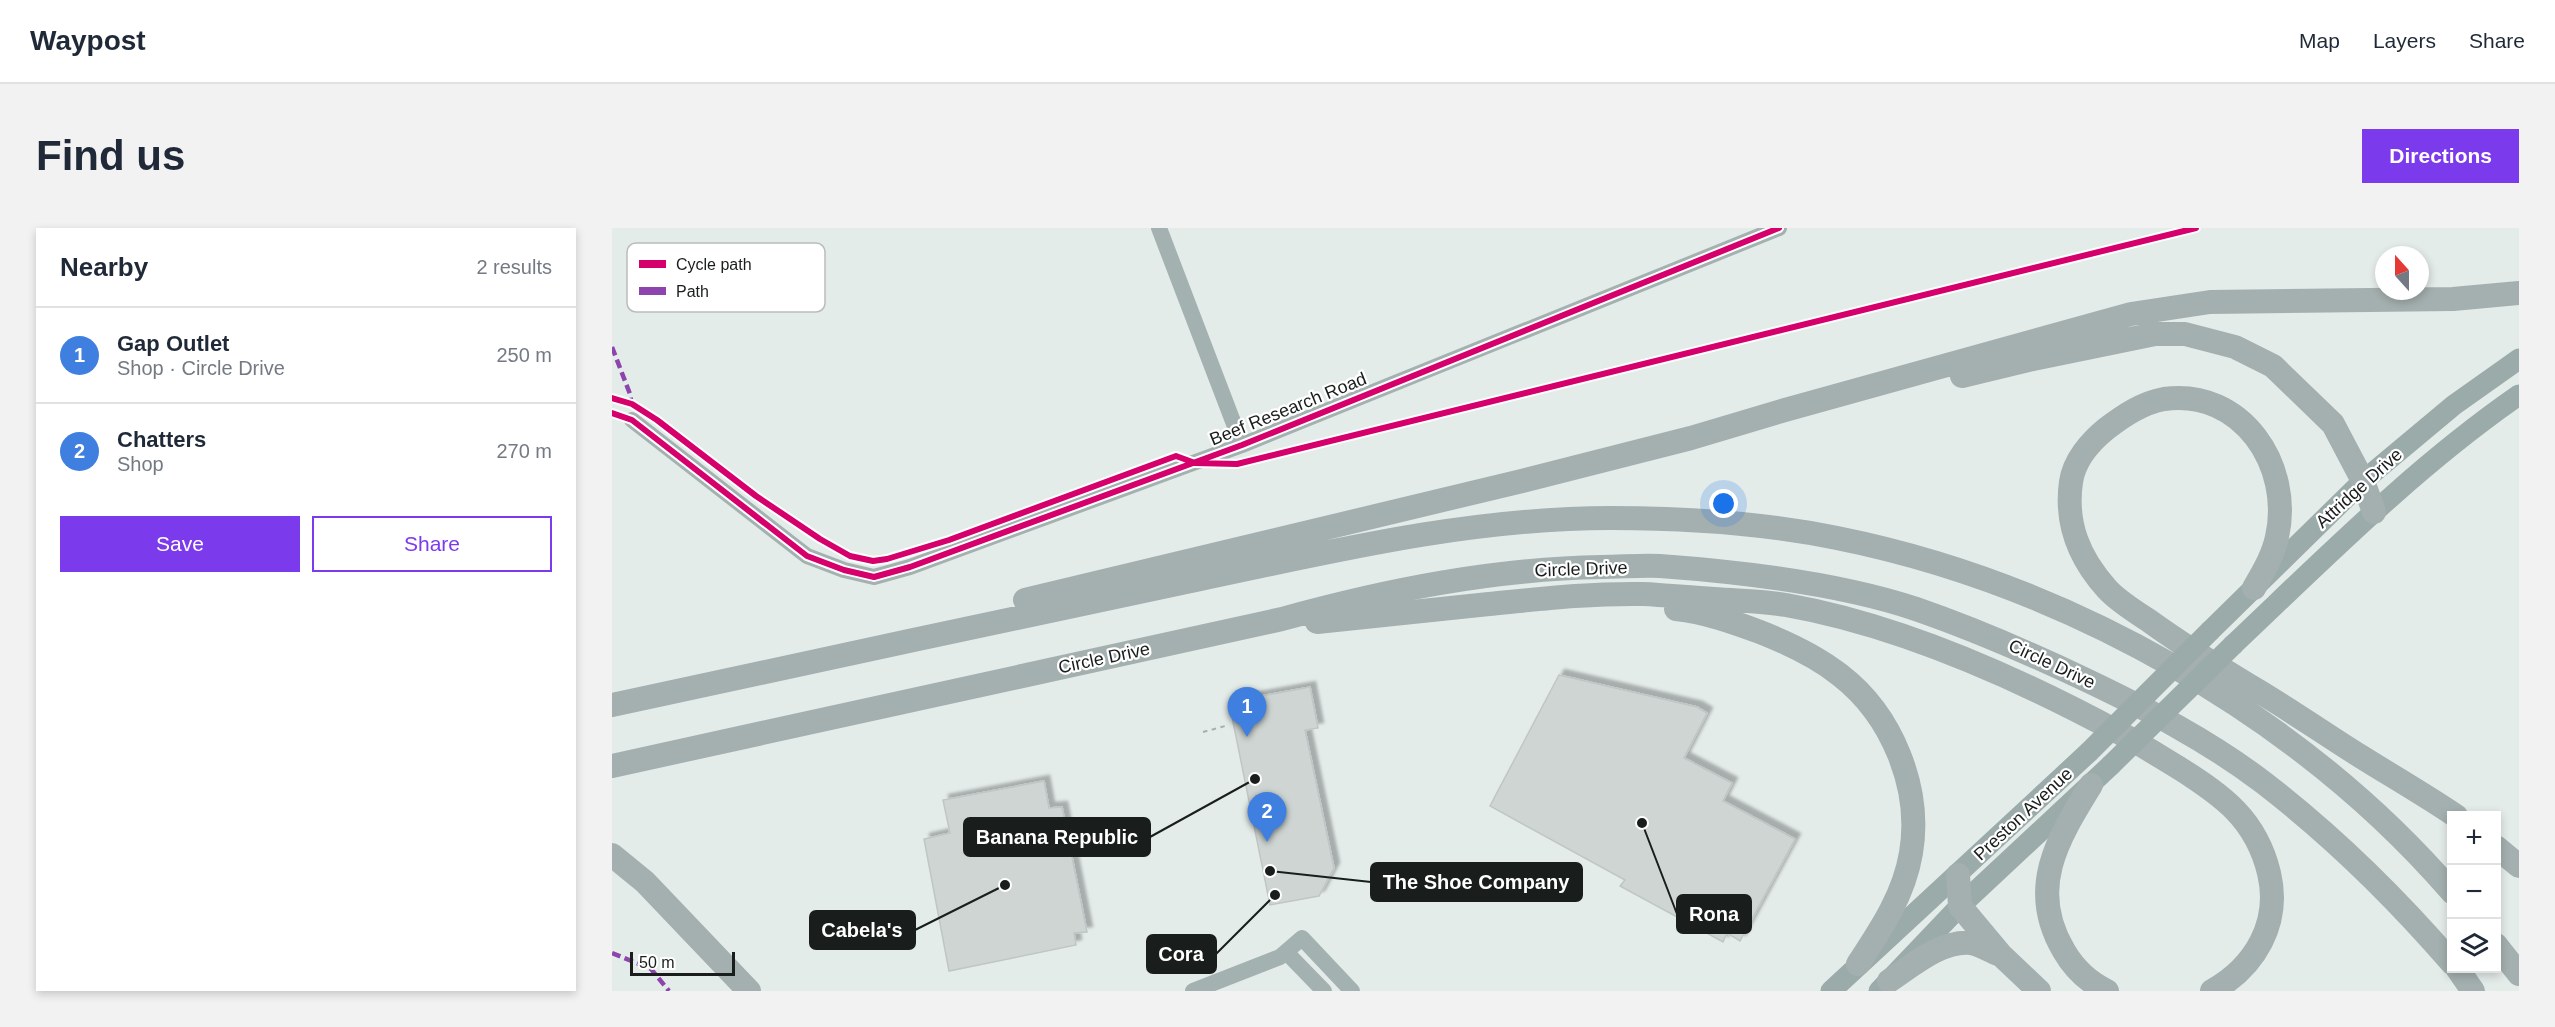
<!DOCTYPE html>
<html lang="en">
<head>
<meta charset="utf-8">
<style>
	body { margin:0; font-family:Arial,sans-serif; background:#f2f2f3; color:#1f2937 }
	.controls { position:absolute; right:18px; bottom:18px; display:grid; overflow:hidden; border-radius:0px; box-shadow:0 3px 9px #0003 }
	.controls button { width:54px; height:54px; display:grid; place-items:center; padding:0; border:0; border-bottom:2px solid #e0e1e3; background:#fff; color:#1f2937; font:30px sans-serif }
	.compass { position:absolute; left:1763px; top:18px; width:54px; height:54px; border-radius:50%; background:#fff; box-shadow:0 3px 9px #0003; rotate:339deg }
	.scale { position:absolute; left:18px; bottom:15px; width:105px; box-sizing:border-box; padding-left:6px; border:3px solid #191e1d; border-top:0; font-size:16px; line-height:21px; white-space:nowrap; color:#191e1d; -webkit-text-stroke:4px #fff; paint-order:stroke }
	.you { position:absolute; left:1112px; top:276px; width:21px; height:21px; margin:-15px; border:4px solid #fff; border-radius:50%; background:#1a73e8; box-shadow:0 0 0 9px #1a73e833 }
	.badge { display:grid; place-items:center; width:39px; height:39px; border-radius:50%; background:#7c3aed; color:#fff; font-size:20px; font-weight:700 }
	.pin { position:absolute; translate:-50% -50px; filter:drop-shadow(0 2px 3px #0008) }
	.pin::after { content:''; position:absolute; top:32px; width:21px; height:18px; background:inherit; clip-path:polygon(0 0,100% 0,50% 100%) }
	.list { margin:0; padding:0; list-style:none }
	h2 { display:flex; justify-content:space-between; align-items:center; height:78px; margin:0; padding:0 24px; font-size:26px }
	h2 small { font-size:20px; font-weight:400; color:#747a83 }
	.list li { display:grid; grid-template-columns:39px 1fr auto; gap:18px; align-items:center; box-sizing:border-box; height:96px; padding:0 24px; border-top:2px solid #e0e1e3 }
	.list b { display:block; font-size:22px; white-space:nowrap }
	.list p { margin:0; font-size:20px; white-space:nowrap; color:#747a83 }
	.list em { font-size:20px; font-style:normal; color:#747a83 }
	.actions { display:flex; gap:12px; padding:18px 24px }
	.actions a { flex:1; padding:14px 0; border:2px solid #7c3aed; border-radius:0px; text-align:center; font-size:21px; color:#7c3aed }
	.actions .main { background:#7c3aed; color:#fff }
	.icon { flex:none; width:33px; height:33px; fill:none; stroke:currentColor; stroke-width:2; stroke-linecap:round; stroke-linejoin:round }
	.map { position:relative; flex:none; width:1907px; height:763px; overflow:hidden; border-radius:0px }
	header { display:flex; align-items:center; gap:36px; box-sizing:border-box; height:84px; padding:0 30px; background:#fff; border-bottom:2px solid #e0e1e3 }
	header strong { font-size:28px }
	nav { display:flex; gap:33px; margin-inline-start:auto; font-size:21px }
	.intro { display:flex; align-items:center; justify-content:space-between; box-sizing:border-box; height:144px; padding:0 36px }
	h1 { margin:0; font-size:42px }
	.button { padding:15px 27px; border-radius:0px; background:#7c3aed; color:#fff; font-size:21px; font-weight:700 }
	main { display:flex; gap:36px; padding:0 36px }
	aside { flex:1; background:#fff; border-radius:0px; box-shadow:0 3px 9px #0003 }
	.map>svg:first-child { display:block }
</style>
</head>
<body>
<header>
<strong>Waypost</strong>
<nav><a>Map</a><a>Layers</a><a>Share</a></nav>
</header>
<div class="intro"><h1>Find us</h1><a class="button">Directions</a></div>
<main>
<aside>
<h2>Nearby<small>2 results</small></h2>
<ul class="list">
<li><span class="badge" style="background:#3f7fe0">1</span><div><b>Gap Outlet</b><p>Shop · Circle Drive</p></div><em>250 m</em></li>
<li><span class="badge" style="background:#3f7fe0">2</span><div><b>Chatters</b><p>Shop</p></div><em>270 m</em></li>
</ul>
<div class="actions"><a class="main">Save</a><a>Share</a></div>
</aside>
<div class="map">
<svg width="1907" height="763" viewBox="0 0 1907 763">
	<defs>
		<filter id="shadow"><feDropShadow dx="5.5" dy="-5.5" stdDeviation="1.5" flood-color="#0004"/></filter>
	</defs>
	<rect width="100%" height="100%" fill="#e4ecea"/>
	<path fill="#ced5d3" stroke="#c0c6c5" stroke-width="1.5" filter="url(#shadow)" d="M947,447L1085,479L1095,485L1072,530L1120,555L1111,573L1183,611L1128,713L1115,705L1111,714L1008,658L1013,652L878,578Z
		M698,459L706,500L693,502L722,640L707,668L658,677L617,474Z
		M432,553L437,580L450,579L475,704L462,705L464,717L337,743L312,611L338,605L331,572Z"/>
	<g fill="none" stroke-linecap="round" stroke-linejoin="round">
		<path stroke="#a6b0af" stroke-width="2" stroke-dasharray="4.5 4.5" stroke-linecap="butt" d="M591,504L617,497"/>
		<path stroke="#a3b2b0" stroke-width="16" d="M547,0L630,217
			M20,192L195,328L232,342L262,349L298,339L630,217L1167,0
			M675,725L712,763
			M581,763L668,729L690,710L740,763"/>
		<path stroke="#9baba9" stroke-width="21" d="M1598,403L1751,253L1842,177L1907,131
			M1621,417C1713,330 1803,239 1907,167
			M1219,763L1477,524
			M1267,763L1348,678L1499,537"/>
		<path stroke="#a4b0af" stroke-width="24" d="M1350,148L1421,131L1543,106H1573L1623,119L1661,138L1721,196L1751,253L1762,284
			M1642,360C1651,344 1661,328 1665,309C1681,238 1630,160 1552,171C1530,175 1511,188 1494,201C1478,214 1462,233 1459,254C1453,296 1467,330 1495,361C1506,373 1522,383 1536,392C1569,416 1603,437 1638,458C1676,480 1711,505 1748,528C1780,548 1813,567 1844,588
			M413,372L910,253L1079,210L1173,182L1519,86L1598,74L1841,71L1907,65
			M1064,381C1093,384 1121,394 1148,404C1176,415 1204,428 1228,447C1280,487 1310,560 1299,625C1292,667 1269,701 1246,736
			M705,394C762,388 820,382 877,376C928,371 980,365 1031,366C1055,367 1079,370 1102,371C1126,373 1151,373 1174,377C1288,397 1404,449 1506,504C1527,515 1547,528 1567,540C1611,568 1644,591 1657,645C1669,695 1643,739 1600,763
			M0,477C187,436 373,397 560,357C705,327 850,290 999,290C1075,290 1151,295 1225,310C1454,356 1687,487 1840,664
			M0,538L670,391C775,362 881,341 990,339C1009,339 1029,337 1048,338C1131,344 1226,355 1304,381C1362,401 1417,425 1472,451C1535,481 1597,513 1652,555C1722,609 1782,668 1840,735
			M1479,557C1445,612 1415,661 1452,723C1463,742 1476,754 1495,763
			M1884,619L1907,638
			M0,627L33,654L137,763
			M1346,647L1348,678L1389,727L1427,763
			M1884,717L1907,746
			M1845,740L1861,763
			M1277,753C1300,738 1329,712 1359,715C1367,716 1378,723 1386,726"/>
		<path stroke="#9baba9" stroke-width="21" d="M1477,524L1598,403
			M1499,537L1621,417"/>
		<path stroke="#8e44ad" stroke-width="4.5" stroke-dasharray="9 4.5" stroke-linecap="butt" d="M0,119L18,166L20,178
			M0,725L39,741L57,763"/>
		<g stroke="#fff" stroke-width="10">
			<path id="cycleway" d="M0,170L20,176L45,192L144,268L208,311L238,328L261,333L275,331L337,312L564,228L583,235L625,236L1584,0
				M0,185L20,192L195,328L232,342L262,349L298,339L630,217L1167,0"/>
		</g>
		<use href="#cycleway" stroke="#d6006c" stroke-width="6"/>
	</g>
	<g text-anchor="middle" stroke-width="4.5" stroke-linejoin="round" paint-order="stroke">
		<g font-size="18" fill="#191e1d" stroke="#fff">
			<text transform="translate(676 181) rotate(-22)" y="6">Beef Research Road</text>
			<text transform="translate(1747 260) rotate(-42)" y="6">Attridge Drive</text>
			<text transform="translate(969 341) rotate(-2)" y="6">Circle Drive</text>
			<text transform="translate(492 430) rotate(-12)" y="6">Circle Drive</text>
			<text transform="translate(1440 436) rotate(25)" y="6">Circle Drive</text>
			<text transform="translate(1411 586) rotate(-43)" y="6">Preston Avenue</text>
		</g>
	</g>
	<rect x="15" y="15" width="198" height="69" rx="9" fill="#fff" stroke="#babcbb" stroke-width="1.5"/>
	<rect x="27" y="32" width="27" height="8" fill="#d6006c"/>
	<rect x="27" y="59" width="27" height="8" fill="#8e44ad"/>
	<g font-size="16" fill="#191e1d">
		<text x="64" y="42">Cycle path</text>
		<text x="64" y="69">Path</text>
	</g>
	<path fill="none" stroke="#191e1d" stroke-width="2" d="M643 551L538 609M658 643L759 654M1030 595L1065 686M393 657L303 702M663 667L604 726"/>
	<g fill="#191e1d" stroke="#fff" stroke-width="2">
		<circle cx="643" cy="551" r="6"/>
		<circle cx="658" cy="643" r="6"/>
		<circle cx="1030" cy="595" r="6"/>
		<circle cx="393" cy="657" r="6"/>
		<circle cx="663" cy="667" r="6"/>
	</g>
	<g fill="#191e1d" stroke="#191e1d" stroke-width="2">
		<rect x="352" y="590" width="186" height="38" rx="6"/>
		<rect x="759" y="635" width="211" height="38" rx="6"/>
		<rect x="1065" y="667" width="74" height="38" rx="6"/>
		<rect x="198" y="683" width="105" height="38" rx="6"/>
		<rect x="535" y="707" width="69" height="38" rx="6"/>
	</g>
	<g font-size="20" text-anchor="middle" font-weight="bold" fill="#fff">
		<text x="445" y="616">Banana Republic</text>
		<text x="864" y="661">The Shoe Company</text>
		<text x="1102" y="693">Rona</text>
		<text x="250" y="709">Cabela's</text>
		<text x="569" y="733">Cora</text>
	</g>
</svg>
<div class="controls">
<button>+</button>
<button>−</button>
<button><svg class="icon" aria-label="layers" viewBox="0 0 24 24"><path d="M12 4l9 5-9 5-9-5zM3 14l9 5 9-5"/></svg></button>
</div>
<svg class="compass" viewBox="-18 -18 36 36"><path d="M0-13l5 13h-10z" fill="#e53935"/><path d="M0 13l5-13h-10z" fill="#747a83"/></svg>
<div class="scale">50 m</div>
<div class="you"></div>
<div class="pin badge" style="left:635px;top:509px;background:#3f7fe0">1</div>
<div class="pin badge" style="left:655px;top:614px;background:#3f7fe0">2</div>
</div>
</main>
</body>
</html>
